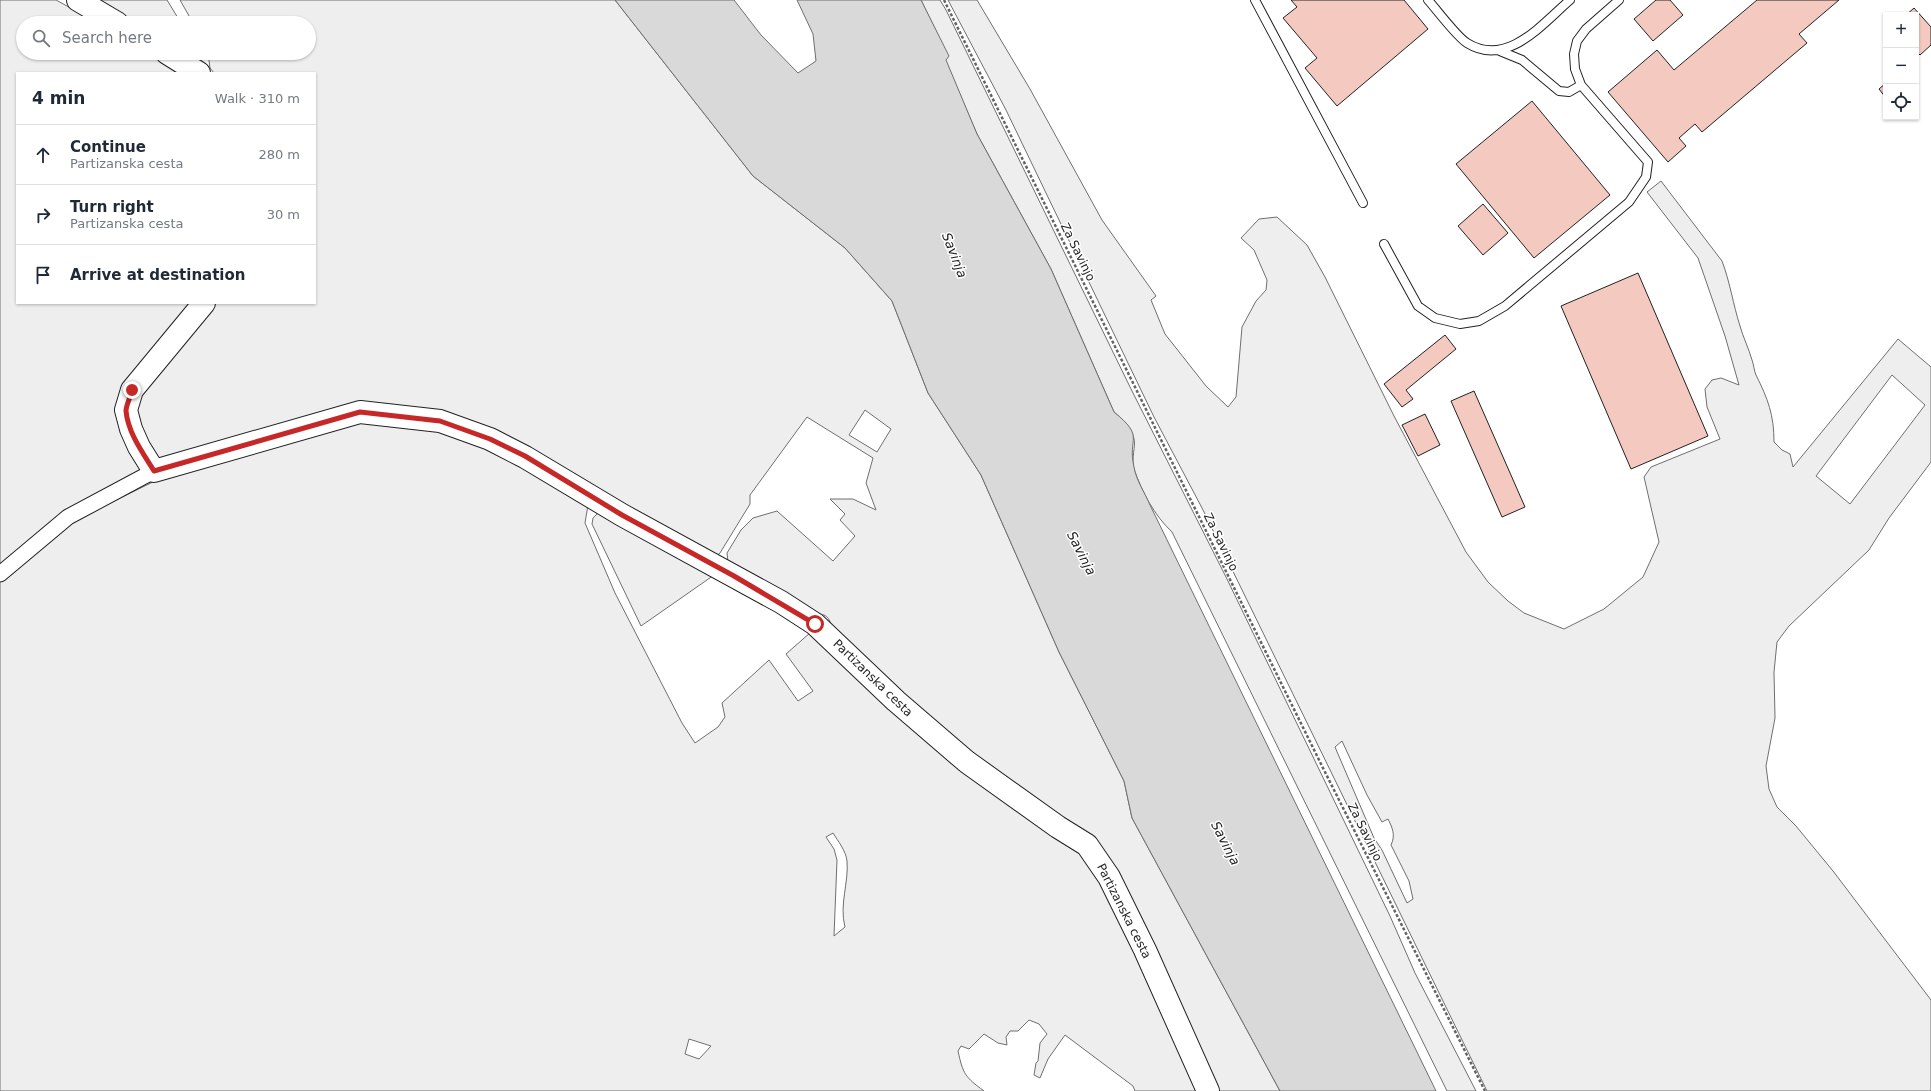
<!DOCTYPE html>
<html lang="en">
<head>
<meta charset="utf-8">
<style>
	body { margin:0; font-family:"DejaVu Sans",sans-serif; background:#f2f2f3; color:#1f2937 }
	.controls { position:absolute; right:12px; top:12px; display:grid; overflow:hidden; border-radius:0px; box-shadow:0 1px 3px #0004 }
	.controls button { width:36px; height:36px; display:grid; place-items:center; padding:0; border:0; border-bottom:1px solid #e0e1e3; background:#fff; color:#1f2937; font:20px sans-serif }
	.stop { position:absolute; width:12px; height:12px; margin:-9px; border:3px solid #c62828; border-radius:50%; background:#fff }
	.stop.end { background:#c62828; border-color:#fff; box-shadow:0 1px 4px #0008 }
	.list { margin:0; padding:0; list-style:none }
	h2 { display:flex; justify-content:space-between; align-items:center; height:52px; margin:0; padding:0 16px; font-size:17px }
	h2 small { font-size:13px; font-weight:400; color:#747a83 }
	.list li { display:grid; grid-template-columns:26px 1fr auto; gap:12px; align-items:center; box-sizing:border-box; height:60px; padding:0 16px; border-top:1px solid #e0e1e3 }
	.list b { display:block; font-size:15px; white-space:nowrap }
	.list p { margin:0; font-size:13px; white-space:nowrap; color:#747a83 }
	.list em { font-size:13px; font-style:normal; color:#747a83 }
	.icon { flex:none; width:22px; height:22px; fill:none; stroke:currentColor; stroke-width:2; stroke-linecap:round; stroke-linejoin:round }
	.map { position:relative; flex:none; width:1931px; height:1091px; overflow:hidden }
	.search { position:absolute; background:#fff; box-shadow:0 1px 3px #0004; left:16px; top:16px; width:300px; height:44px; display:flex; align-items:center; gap:10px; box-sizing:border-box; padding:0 14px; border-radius:22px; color:#747a83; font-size:15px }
	.panel { position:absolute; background:#fff; box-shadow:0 1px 3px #0004; left:16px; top:72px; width:300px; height:232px; border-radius:0px }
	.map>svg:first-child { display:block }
</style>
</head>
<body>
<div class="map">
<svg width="1931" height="1091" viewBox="0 0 1931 1091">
	<rect width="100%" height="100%" fill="#fff"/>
	<path fill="#eee" stroke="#6f6f6f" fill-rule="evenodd" d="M0,0H56L98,23H23V53H152L185,73H17V303H192L126,385L142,470L0,567Z
		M91,0H167L181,23H131Z
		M180,0H615L753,176L845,248L892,301L928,393L981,475L1059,652L1124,781L1132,818L1280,1091H1214L1116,875L971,758L831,625C828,613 822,614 810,614L728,562L727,553L741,530L753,518L777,511L833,561L855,536L840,520L845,514L830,499H853L876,510L866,483L873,458L807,417L750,495V504L720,553L714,558L528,452L359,406L162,461L155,456L136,423L138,395L216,303H315V73H214L210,68L208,53H309V23H193ZM865,410L891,429L877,452L849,435Z
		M921,0H940L946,10L1132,391L1226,577L1390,916L1415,973L1476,1091H1447L1172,532C1154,515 1142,492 1134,469C1131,458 1136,446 1134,439C1132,427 1122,419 1114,412L1051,269L977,134L945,60L948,56Z
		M948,0H977L1030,89L1102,220L1156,296L1151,300L1165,334L1206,386L1228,407L1236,397L1242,327L1256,301L1266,290L1267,280L1254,250L1241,238L1259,219L1277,217L1307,245L1325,277L1394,416L1466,552L1488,582L1508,601L1524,613L1564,629L1604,609L1643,577L1659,542L1644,477L1651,467L1720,439L1707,407L1705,389L1712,380L1721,378L1739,385L1725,336L1698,258L1647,192L1661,181L1722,261C1730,282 1733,304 1740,326C1743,337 1749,349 1752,360C1754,365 1754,371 1756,375C1768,399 1774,415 1774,442L1782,450L1790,454L1793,467L1898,339L1931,367V462L1889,518L1869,550L1789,626L1777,642L1774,672L1775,718L1766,766L1769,789L1777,807L1796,826L1833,871L1931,1000V1091H1487L1202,508L1154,417L1006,110ZM1892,375L1925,405L1850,504L1816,476ZM1342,741L1367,795L1382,822L1388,819C1392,827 1396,835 1391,845L1409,881L1413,899L1407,903L1382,850L1374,838L1335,747Z
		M363,419L438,428L488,445L588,505L585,523L615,593L682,723L695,743L718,727L725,717L722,703L769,660L798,701L813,691L786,654L811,632L1085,853L1109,893L1201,1091H1135L1133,1086L1065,1035L1048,1059L1040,1078L1034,1075L1036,1063L1038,1061L1040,1043L1047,1034L1039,1024L1029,1020L1018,1031H1010L1006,1037L1007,1045L998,1043L984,1034L969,1049L961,1046L958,1051C963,1074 965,1077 984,1091H0V580L71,522L157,480ZM833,833C838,841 846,851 847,861C849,882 839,905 845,927L834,936L837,860L834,849L826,837ZM689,1039L711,1046L699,1059L685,1054Z
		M600,511L717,573L641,626L592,524L593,518Z"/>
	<path fill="#d9d9d9" stroke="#6f6f6f" d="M615,0H734L761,35L798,73L816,61L813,34L797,0H921L949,56L946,60L977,134L1051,269L1114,412C1146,438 1127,437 1134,467C1136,480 1145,493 1150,505L1436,1091H1280L1132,818L1124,781L1059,652L981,475L928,393L892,301L845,248L753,176Z"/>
	<path fill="#f3c9c0" stroke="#222" d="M1291,0H1404L1428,29L1337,106L1305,68L1317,58L1283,18L1297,7Z
		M1656,0H1670L1683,15L1653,41L1634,19Z
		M1757,0H1839L1799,34L1807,43L1702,132L1695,124L1679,138L1686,146L1668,162L1608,92L1657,50L1674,70Z
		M1914,8L1931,27V45L1920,55L1916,51V15H1906Z
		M1886,83V98L1879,89Z
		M1532,101L1610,195L1534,258L1456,164Z
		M1483,204L1508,233L1483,255L1458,226Z
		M1638,273L1708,436L1631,469L1561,306Z
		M1445,335L1456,349L1406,390L1413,399L1402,407L1384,384Z
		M1474,391L1525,507L1502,517L1451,401Z
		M1425,414L1440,445L1418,456L1402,425Z"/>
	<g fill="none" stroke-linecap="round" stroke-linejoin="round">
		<g stroke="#222" stroke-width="10">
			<path id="lane" d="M1255,0L1363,203
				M1428,0C1437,10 1457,37 1467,43C1507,68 1542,24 1570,0
				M1500,51L1522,60L1559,91L1569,92L1581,85
				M1384,244L1418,306L1435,318L1460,324L1479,321L1505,306L1629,202L1646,177L1648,162L1581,85L1575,69L1574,54L1577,41L1586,29L1619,0"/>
		</g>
		<g stroke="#222" stroke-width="17">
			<path id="street" d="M0,574L68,517L154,471"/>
		</g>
		<g stroke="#222" stroke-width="24">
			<path id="secondary" d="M78,0L117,23
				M167,53L199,73
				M204,303L132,390L126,410L131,429L139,447L154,471L360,412L440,421L490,439L525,457L622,515L781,602L815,624L896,701L967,762L1058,827L1087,845L1109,877L1145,950L1208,1091"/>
		</g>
		<path stroke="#646464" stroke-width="2.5" stroke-dasharray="3 2" stroke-linecap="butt" d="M944,0L1324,770L1485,1091"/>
		<use href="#lane" stroke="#fff" stroke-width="8"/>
		<use href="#street" stroke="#fff" stroke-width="15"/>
		<use href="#secondary" stroke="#fff" stroke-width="22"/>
	</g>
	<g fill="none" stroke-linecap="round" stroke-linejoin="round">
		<path stroke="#c62828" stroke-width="5" d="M132,390C131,396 126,405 126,411C128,433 143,453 154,471L360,412L440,421L490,439L525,456L622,515L734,576L815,624"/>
	</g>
	<g text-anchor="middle" stroke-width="3" stroke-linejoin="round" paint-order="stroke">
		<g font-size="12" fill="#222" stroke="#fff">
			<text transform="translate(1078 252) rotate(64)" y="4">Za Savinjo</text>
			<text transform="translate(1221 542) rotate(64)" y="4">Za Savinjo</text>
			<text transform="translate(873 678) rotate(44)" y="4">Partizanska cesta</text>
			<text transform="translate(1365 832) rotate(64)" y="4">Za Savinjo</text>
			<text transform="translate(1124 911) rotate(63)" y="4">Partizanska cesta</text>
		</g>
		<g font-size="13" font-style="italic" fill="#222" stroke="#fff">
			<text transform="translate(955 255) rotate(69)" y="5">Savinja</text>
			<text transform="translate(1082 553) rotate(63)" y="5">Savinja</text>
			<text transform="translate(1226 843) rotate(63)" y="5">Savinja</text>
		</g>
	</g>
</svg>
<div class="controls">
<button>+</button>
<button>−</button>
<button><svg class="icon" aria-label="locate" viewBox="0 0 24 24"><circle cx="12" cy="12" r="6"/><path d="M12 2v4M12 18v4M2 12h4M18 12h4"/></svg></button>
</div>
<div class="stop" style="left:815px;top:624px"></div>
<div class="stop end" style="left:132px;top:390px"></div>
<div class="search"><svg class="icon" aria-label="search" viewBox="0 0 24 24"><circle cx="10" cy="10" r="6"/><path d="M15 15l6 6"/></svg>Search here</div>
<section class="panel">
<h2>4 min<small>Walk · 310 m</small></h2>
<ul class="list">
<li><svg class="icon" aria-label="ahead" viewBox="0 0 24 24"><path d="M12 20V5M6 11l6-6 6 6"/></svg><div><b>Continue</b><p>Partizanska cesta</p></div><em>280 m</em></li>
<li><svg class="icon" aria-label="right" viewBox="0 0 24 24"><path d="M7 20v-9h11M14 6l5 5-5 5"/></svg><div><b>Turn right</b><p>Partizanska cesta</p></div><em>30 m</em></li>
<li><svg class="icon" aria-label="arrive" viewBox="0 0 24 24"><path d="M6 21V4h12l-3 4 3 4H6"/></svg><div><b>Arrive at destination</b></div></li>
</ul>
</section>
</div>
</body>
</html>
